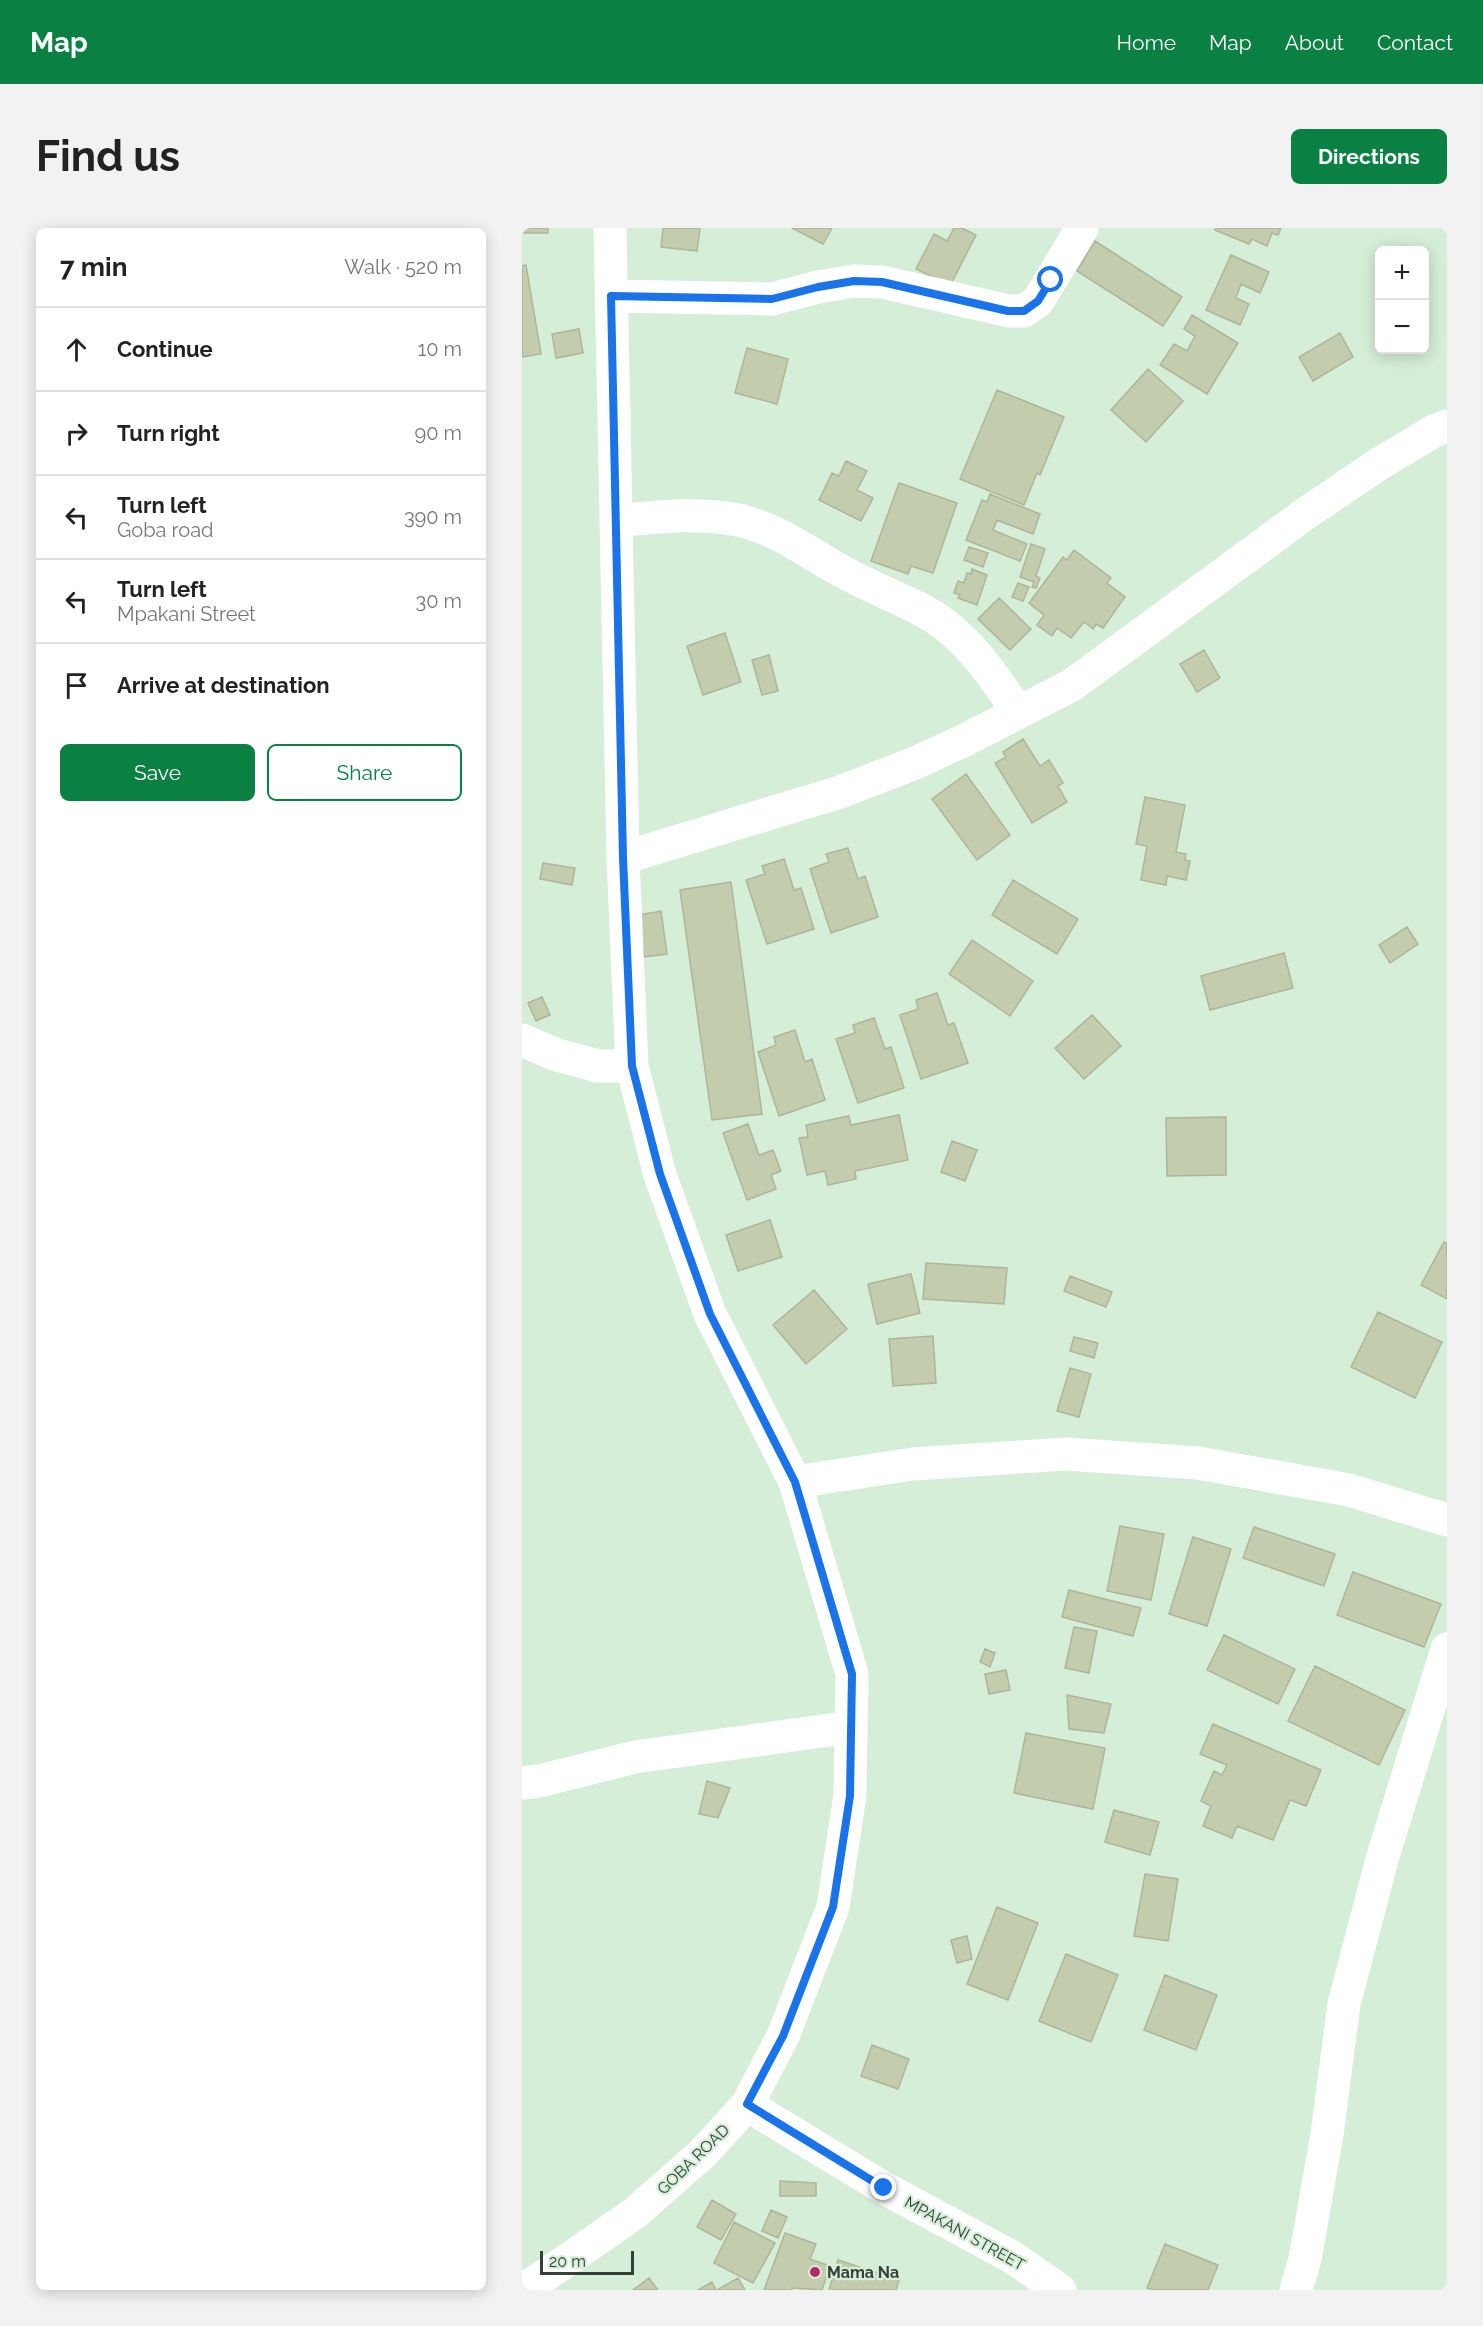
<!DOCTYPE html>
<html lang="en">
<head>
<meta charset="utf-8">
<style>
	body { margin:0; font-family:Raleway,sans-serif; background:#f2f2f2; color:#222 }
	.controls { position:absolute; right:18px; top:18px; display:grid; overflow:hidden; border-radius:9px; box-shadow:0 3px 15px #0003 }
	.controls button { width:54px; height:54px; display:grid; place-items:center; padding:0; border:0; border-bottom:2px solid #e0e0e0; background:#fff; color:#222; font:30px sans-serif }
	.scale { position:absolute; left:18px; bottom:15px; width:94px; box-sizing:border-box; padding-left:6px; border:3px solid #364037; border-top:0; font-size:16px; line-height:21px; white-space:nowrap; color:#364037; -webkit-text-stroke:4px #d5eed7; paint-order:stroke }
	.stop { position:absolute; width:18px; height:18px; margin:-14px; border:4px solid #1a73e8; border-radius:50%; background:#fff }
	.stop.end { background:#1a73e8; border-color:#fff; box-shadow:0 2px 6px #0008 }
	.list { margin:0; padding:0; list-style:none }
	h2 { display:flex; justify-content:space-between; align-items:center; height:78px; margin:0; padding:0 24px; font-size:26px }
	h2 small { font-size:20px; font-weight:400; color:#767676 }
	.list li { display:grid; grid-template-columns:39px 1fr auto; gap:18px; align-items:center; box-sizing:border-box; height:84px; padding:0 24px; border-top:2px solid #e0e0e0 }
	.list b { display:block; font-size:22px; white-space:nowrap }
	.list p { margin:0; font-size:20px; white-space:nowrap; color:#767676 }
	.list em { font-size:20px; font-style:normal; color:#767676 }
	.actions { display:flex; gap:12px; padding:18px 24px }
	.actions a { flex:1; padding:14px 0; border:2px solid #0b8043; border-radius:9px; text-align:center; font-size:21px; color:#0b8043 }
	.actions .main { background:#0b8043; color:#fff }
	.icon { flex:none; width:33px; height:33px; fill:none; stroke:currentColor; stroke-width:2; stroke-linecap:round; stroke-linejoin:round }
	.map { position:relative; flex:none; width:925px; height:2062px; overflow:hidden; border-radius:9px }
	header { display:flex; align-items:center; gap:36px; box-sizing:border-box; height:84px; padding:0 30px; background:#0b8043; color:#fff }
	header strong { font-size:28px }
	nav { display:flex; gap:33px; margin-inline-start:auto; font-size:21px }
	.intro { display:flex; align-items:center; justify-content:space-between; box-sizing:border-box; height:144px; padding:0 36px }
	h1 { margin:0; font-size:42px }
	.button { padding:15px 27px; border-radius:9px; background:#0b8043; color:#fff; font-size:21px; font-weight:700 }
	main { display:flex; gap:36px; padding:0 36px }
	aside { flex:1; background:#fff; border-radius:9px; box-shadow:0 3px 15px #0003 }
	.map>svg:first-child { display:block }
</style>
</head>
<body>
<header>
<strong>Map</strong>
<nav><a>Home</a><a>Map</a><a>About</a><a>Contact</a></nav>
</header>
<div class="intro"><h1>Find us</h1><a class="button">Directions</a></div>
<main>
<aside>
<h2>7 min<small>Walk · 520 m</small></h2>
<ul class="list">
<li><svg class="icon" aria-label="ahead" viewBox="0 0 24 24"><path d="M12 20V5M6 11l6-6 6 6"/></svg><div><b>Continue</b></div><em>10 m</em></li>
<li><svg class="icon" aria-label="right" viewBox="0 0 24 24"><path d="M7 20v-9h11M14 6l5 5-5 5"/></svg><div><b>Turn right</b></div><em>90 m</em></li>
<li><svg class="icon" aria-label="left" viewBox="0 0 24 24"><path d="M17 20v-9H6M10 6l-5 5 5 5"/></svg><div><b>Turn left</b><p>Goba road</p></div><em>390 m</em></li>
<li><svg class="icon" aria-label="left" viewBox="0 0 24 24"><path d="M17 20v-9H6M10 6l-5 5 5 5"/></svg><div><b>Turn left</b><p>Mpakani Street</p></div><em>30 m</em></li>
<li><svg class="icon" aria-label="arrive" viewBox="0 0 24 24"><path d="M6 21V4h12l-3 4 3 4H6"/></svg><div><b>Arrive at destination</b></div></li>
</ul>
<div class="actions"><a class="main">Save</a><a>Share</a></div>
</aside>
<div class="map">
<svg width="925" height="2062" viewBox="0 0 925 2062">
	<rect width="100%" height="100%" fill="#d5eed7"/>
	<path fill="#c4ccae" stroke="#aeb598" stroke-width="1.5" d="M0,0H26V5H0Z
		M141,0H178L175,23L139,19Z
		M270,0H310L301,16Z
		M432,0H440L454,7L428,58L394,41L412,6L425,13Z
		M694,0H759L756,7L750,5L745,18L730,11L727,16L693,2Z
		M573,13L660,69L641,98L555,43Z
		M709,27L747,44L738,65L719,56L714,70L727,76L718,97L684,82Z
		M4,37L19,126L0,129V38Z
		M670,87L716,115L685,166L638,137L652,116L665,123L673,108L662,101Z
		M57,101L61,125L34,130L30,106Z
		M818,105L831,129L791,153L777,129Z
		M225,120L266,131L255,176L213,165Z
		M626,141L661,173L624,214L589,182Z
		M475,162L542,189L518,247L515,245L502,277L438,251Z
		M324,233L345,243L335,262L351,270L339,293L297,272L310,245L317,248Z
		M377,255L435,275L411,345L389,338L386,346L349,333Z
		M468,266L518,286L511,306L475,292L471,302L505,316L498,333L444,312L460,272L465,274Z
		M509,316L523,321L514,348L518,350L514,360L510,359L512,354L498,349Z
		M447,319L466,325L461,339L442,332Z
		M552,322L589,350L585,355L603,369L581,400L574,396L571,401L562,394L549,410L535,400L530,408L515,397L522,387L507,375L541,329L545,332Z
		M450,341L465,347L455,377L436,370L438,367L432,365L436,353L442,355L445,345L449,346Z
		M496,355L507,359L501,373L490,369Z
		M477,370L509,401L488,422L456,391Z
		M203,405L219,454L181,467L165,418Z
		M682,422L698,450L675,464L658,436Z
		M247,427L256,463L240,467L230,432Z
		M501,511L518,538L527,532L541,555L536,558L545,574L510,595L473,535L484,529L481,524Z
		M444,546L488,607L455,632L410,571Z
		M623,569L663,577L654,624L664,626L663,632L668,633L664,652L645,648L644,657L619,652L625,618L614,616Z
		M326,620L336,651L343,648L356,689L309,705L288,641L307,634L304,626Z
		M262,631L272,662L279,660L292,701L245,716L224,652L243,646L240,638Z
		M21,635L53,640L50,657L18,651Z
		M491,652L556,691L535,726L470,687Z
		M209,654L240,886L190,892L158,662Z
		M139,683L145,726L122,729L116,687Z
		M885,699L896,716L868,735L857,717Z
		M450,712L511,753L488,788L427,746Z
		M762,725L771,760L688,782L679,748Z
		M415,765L426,797L432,795L446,835L399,851L378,787L396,781L394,772Z
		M20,769L28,787L14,793L6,775Z
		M570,787L599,818L562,851L533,820Z
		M352,790L363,821L369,819L382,860L336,875L314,811L333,805L331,797Z
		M273,802L283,834L290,831L303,872L257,888L236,824L254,817L252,809Z
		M377,887L386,932L333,943L334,951L306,957L303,943L285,947L277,910L286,909L284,897L327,888L329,897Z
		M704,889V947L645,948L644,890Z
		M226,896L237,927L251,922L259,943L249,947L254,961L225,972L201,905Z
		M430,913L455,922L443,953L419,944Z
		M248,992L260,1029L216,1043L204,1007Z
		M922,1014L925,1015V1071L899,1057Z
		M404,1035L485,1040L482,1076L401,1071Z
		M389,1046L398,1085L355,1096L346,1056Z
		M548,1048L590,1064L584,1079L542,1063Z
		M292,1062L325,1101L284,1136L251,1097Z
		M856,1084L920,1114L893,1170L829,1139Z
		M411,1108L414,1155L371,1158L367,1111Z
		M552,1109L576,1115L572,1130L548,1123Z
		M548,1140L569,1146L557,1189L535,1183Z
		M598,1298L642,1306L629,1372L585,1363Z
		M732,1299L813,1326L802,1358L721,1330Z
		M671,1309L709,1321L685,1398L647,1386Z
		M831,1344L919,1376L902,1419L815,1387Z
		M547,1362L619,1380L611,1408L540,1389Z
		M552,1399L575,1403L567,1445L543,1440Z
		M702,1407L773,1441L756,1476L685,1442Z
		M463,1421L473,1425L468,1439L458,1434Z
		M793,1438L883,1482L857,1537L766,1493Z
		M484,1442L488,1462L467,1466L463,1446Z
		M545,1467L589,1476L582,1505L547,1501Z
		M691,1496L799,1542L784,1578L768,1572L751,1612L715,1598L710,1610L681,1598L689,1578L679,1573L692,1543L700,1547L705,1537L678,1526Z
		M504,1505L583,1520L571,1581L492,1565Z
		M185,1553L208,1560L196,1590L177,1586Z
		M592,1582L637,1594L628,1627L583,1614Z
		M623,1646L656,1651L646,1713L612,1708Z
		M475,1679L516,1695L486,1772L445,1756Z
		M445,1708L450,1731L435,1735L429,1712Z
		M544,1726L596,1747L569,1814L517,1793Z
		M643,1747L695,1767L674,1822L622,1802Z
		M350,1817L387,1831L376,1861L339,1848Z
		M258,1953L294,1955V1968H258Z
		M190,1972L214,1986L199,2012L175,1999Z
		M249,1982L265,1989L256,2010L240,2003Z
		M212,1994L253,2015L231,2055L192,2035Z
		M263,2005L294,2016L288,2031L308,2038L300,2062L270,2060V2062H242Z
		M643,2016L696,2037L686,2062H631L625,2060Z
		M316,2032L377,2052L374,2062H307Z
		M127,2050L136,2062H111Z
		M216,2050L223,2062H195Z
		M190,2054L194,2062H176Z"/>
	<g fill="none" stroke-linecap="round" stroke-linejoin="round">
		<path stroke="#fff" stroke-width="33" d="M89,68L250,71L296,59L332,53L360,54L487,83H502L516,73L560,0
			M94,293C135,289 175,284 216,292C251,299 284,323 314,340C341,356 369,366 396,380C440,401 470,445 496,484
			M101,630L318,564L393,535L443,512L550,457L783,286L857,236L912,203L925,198
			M0,812L35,827L76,838H110
			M273,1254L391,1236L544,1226L676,1235L827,1262L925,1292
			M0,1555L17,1553L113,1529L329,1499
			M225,1877L362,1960L490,2029L538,2062
			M2,2062L113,1985L181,1925L225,1877L261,1808L311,1679L328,1567L330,1446L273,1254L188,1086L138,947L110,838L101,630L88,0
			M774,2062L783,2031L805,1906L822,1776L861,1628L925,1421"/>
	</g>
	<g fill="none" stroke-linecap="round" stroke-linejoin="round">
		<path stroke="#1a73e8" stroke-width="8" d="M362,1960L225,1876L261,1808L311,1679L328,1568L330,1446L273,1254L188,1086L138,946L110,838L101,630L89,68L250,71L296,59L332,53L360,54L486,83H502L516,73L529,52"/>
	</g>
	<circle fill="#b52962" stroke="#d5eed7" stroke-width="2" cx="293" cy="2044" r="6"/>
	<g text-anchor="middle" stroke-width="4.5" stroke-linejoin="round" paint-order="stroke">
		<g font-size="16" fill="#364037" stroke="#d5eed7">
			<text transform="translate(171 1931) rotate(-44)" y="6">GOBA ROAD</text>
			<text transform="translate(443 2005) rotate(29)" y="6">MPAKANI STREET</text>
		</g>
		<g font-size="16" font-weight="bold" fill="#364037" stroke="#d5eed7" text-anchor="start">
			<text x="305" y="2050">Mama Na</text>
		</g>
	</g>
</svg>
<div class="controls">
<button>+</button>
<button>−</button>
</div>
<div class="scale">20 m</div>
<div class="stop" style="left:529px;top:52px"></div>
<div class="stop end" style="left:362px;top:1960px"></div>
</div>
</main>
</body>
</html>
